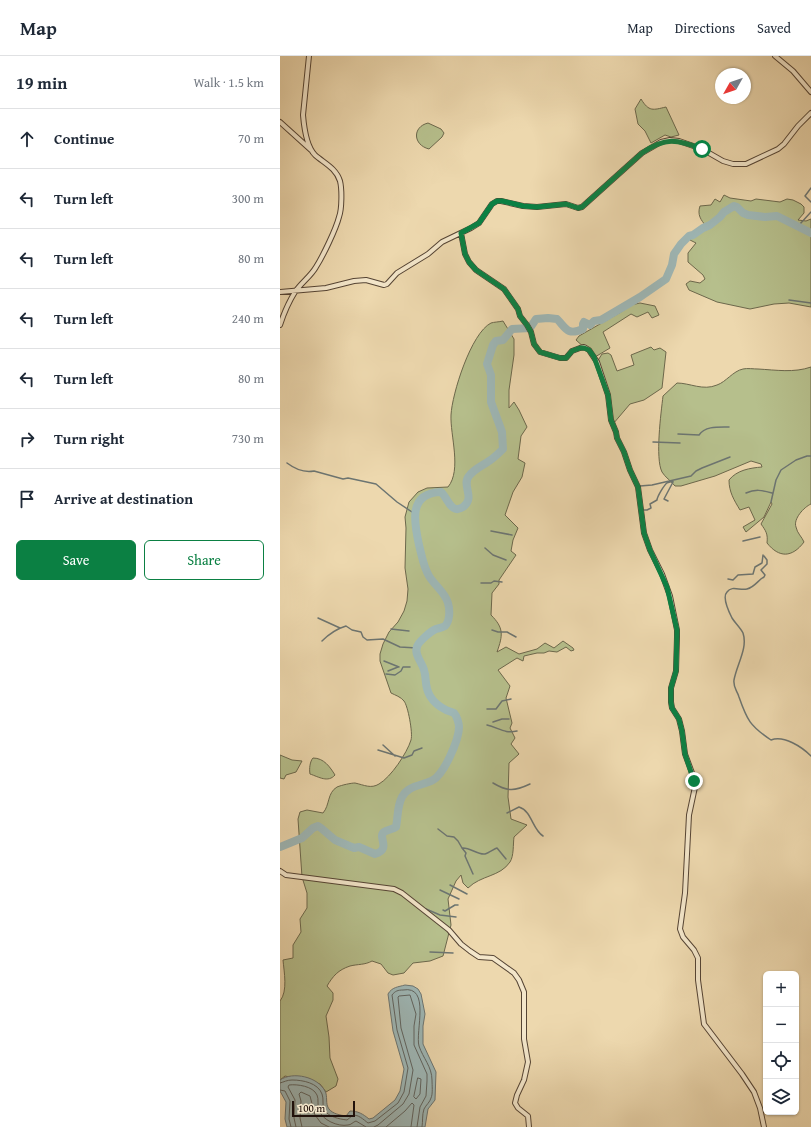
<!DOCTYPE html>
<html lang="en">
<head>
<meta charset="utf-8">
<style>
	body { margin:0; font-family:"Gentium Book Plus",serif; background:#f6f6f7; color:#1f2937 }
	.controls { position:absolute; right:12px; bottom:12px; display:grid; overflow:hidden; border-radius:6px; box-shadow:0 1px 3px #0004 }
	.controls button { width:36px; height:36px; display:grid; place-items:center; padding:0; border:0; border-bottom:1px solid #e0e1e3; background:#fff; color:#1f2937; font:20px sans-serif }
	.compass { position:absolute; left:435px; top:12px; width:36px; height:36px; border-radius:50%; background:#fff; box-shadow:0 1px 3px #0004; rotate:230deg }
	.scale { position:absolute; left:12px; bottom:10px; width:63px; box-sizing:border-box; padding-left:4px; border:2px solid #22120b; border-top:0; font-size:11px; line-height:14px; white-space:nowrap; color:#22120b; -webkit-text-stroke:3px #f3e6ca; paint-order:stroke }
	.stop { position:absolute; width:12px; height:12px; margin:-9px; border:3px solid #0b8043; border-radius:50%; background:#fff }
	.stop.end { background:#0b8043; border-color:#fff; box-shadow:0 1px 4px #0008 }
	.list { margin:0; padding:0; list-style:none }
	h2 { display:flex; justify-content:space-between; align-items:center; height:52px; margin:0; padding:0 16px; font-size:17px }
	h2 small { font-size:13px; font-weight:400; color:#747a83 }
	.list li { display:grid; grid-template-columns:26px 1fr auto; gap:12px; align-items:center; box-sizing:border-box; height:60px; padding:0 16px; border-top:1px solid #e0e1e3 }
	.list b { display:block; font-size:15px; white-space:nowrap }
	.list em { font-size:13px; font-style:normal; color:#747a83 }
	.actions { display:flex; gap:8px; padding:12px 16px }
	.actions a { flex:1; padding:9px 0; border:1px solid #0b8043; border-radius:6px; text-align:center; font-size:14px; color:#0b8043 }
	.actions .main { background:#0b8043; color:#fff }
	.icon { flex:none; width:22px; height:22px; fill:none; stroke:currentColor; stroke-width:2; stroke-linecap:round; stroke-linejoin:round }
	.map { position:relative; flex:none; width:531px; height:1071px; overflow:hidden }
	header { display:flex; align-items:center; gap:24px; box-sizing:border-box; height:56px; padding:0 20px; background:#fff; border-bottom:1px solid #e0e1e3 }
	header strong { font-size:19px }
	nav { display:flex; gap:22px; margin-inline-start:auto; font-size:14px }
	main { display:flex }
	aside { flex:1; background:#fff }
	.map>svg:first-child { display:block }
</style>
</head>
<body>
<header>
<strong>Map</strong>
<nav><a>Map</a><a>Directions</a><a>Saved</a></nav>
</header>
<main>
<aside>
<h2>19 min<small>Walk · 1.5 km</small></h2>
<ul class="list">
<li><svg class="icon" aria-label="ahead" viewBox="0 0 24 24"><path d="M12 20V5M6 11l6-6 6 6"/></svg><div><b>Continue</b></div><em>70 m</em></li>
<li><svg class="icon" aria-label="left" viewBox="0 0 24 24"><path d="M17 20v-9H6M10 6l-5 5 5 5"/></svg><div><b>Turn left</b></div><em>300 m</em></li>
<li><svg class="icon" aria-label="left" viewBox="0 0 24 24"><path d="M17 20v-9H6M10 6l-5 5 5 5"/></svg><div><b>Turn left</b></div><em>80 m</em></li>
<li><svg class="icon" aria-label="left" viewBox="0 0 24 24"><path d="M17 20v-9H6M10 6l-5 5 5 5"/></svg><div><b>Turn left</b></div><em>240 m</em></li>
<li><svg class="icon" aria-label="left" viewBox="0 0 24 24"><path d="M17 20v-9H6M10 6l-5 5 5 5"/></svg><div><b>Turn left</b></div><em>80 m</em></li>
<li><svg class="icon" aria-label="right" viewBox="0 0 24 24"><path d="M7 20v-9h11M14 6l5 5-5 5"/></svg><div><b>Turn right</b></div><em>730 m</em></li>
<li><svg class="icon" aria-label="arrive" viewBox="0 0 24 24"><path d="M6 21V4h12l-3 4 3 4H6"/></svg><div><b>Arrive at destination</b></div></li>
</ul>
<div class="actions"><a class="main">Save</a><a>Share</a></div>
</aside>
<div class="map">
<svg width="531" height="1071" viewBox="0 0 531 1071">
	<rect width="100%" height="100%" fill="#edd8ae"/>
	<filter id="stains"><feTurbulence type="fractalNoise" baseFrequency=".005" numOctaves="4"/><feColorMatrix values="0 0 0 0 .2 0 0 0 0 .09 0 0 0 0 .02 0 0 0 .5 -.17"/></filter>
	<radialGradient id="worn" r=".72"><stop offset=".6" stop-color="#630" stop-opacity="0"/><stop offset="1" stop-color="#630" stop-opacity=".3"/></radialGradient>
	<path fill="#b6bf8c" stroke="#6c684c" d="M361,43C369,56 373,54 386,51L399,79L391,81L385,79L371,87L365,75L358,68L355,53Z
		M148,67L161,73L164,77L162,81L149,93C133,89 132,71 148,67Z
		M444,139L450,142L471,145L476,143L500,146L507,143L513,144L521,148L524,151V157L518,164L526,165L531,163V251L509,247L494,248L470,253L437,246L409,234L406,228L410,225L420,227L425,223L423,219L408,206V197L416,187L410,184L409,180L413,179L426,170C421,164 417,159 420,150L431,149L435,143L440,146Z
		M360,247L375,250L379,259L372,262L368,256L357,261L351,258L323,276L330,292L315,301L296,284L299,280L341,256L351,249Z
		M223,265L234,283V299L229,334V352L234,346L239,354L247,371L241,380L238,403L245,407L242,421L233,436L225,459L238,472L233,484L231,495L236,499L219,524V528L212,537L211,559C224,572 223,579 217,596L226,591L239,598L257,593L265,587L274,592L283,585L293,592L294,594L291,595L286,591L277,596L269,595L264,597H257L244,600L243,605L237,602L218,614L230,630L226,642L232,667L230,672L235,682L231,688L239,698L229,707L228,741L231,763L247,769L234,781C233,788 234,800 230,806C220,821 201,819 188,832L183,827L181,819L176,825L168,843L171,869L163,900L150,905L133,907L124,917L113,919L108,917L101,908L92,905C85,909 78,908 70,910C58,914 53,920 47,930L53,937V944L46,960L49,981L50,1002L58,1023L56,1030L46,1036L40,1028L5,1020L0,1024V945C8,935 4,916 3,904L13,902V889L21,876L20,863L27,852V837L22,821L18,763L20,756L27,754L43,757C50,749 47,737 57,731C62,729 71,727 75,727C84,729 91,733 99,728C111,721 127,697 131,684C133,677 128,650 124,645C121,641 115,639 111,637L100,605V598L103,588L109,576L118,566L124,555L127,545L128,533L125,512L126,472L125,461L129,446L138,436L147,432L168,431C182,414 170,379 171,359C172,338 191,277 211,267C214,266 219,266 223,265Z
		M371,291L374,294L380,292L386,296L382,332L364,344L350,348L333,368L330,346L317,306L322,298L328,297L331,299L337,315L354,309L351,299Z
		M531,311V448C524,451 513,463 516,471C517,477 522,481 524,486C512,502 499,502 487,487C488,478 486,475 481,468L492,448L491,446L484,461L466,476L463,471L475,464L469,451L460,454C454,444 449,436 449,424C457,414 470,412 482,411L481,408L471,405L435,420L401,430H395C391,425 385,421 382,416C375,402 381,357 383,340L397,327C410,327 423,335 437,329C446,326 453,315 463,313C467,312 474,313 478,313C496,314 514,317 531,311Z
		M0,699L12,704L22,705L16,716L6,719L4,723L0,722Z
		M33,702C44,702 50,711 55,719C48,727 39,721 30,718C29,713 30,705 33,702Z"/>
	<path fill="#9eb7b6" stroke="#6c7572" d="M125,929L133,930L138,933L141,938L145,958L143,970V988L156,1016L155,1044L148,1053L145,1071H7L5,1063L6,1046L0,1035V1024C13,1015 38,1021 45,1035C48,1040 45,1048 49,1053C53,1058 60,1059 66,1060L70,1055C78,1055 83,1058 89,1063L93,1062L115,1044L120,1035L124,1013L113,975L108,938C112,931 118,931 125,929Z"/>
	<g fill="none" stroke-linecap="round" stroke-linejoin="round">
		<path stroke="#606460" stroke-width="1" d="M138,1022L141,1023L140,1038L136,1043L134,1041Z
			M0,1027C4,1026 7,1024 12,1024C23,1024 38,1027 42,1038C44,1043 42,1049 44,1054C49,1061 59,1063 67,1064C69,1063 70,1061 72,1060C77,1057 84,1064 88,1067L95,1065L118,1047L124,1036L128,1012L117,974L112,939C115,935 118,934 123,934C151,929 135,976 139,990C143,1002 152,1011 152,1024C152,1029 153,1038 151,1042C150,1046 146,1049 144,1053C142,1059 143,1065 142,1071
			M0,1034L5,1035L10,1045L9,1063L11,1071
			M16,1071L14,1062L15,1044L8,1031L9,1029C17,1028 33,1030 37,1039C39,1043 37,1049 39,1054C42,1064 58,1071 68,1069C71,1069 73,1066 76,1065L86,1071
			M22,1071L20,1062L21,1045L19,1038L21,1036L30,1040L35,1059L41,1067L49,1071
			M94,1071L98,1069L123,1048L129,1038L133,1014L121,972L118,941L119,940L130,939L136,958L134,970V989L147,1018V1025L146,1040L140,1051L137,1071
			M106,1071L125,1055L132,1047L134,1049L131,1071"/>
		<path stroke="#6c7572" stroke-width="1.5" d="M531,132L525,140L531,146
			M522,173L520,168L531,156
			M509,244L531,247
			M398,378L419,379C425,370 438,371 449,371
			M373,386L400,387
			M7,407C15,413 24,417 34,415L63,423L68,422L96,428L117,446L132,456L136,453
			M360,430L372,429L411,420L416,415L422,412L450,401
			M466,437C475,433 482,434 492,437
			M388,445L384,443L393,426
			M491,446L496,424L501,414L516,404L527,400H531
			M364,454H367L371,452L370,448L377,444C377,441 384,429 387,427C388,426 392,426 393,425
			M211,475L232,479
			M463,485L480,481
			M205,492L213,499L226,504
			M484,500L487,504V508L481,514L485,519L484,521C478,524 475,531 467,533C460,535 452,529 447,536C442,541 449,556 452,562C455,567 460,571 463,577C468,592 457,608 454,624C453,632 457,634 459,641C467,664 470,670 491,684C504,679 522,691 531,700
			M448,523L453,524L458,519L473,518L475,511L482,507L483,499
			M201,527H211L214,525L222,526
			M38,562L60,572
			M111,573L129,575
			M212,574L218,576H227L236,581
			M42,585C49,578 56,573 66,570L72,574L81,576L83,581L87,584L103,583L120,591L137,592
			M104,605L119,611
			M108,615L118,611
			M106,618L115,619L121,615L123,611H130
			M207,653H216L222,645L231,643
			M213,666L222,663H229
			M207,669C219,672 225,678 237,675
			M103,689L115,700
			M98,694L124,702L132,699L134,695L142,692
			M213,727C228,736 235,735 250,728
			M227,757L239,751C252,755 252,773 263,780
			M158,773L167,780L174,781L178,785L182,792C190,791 197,799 205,798C209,797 214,793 217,792L226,803
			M182,792L186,797L185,800L193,818
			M170,829L187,838
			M160,834L179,843
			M146,853L160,859L176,861
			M163,854L165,855L175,849H178
			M150,896L173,897"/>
		<path stroke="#9eb7b6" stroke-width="8" d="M0,791L22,782L33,772L38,770L41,772L55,784L74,792L79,791L95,798C112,793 97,781 104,776C107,774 113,773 116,771C118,762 117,750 122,741C128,729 142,730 153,724C164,718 179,684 179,671C179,668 177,660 174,657C172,656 168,655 166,654C160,651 153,645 150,640C144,630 147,623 144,614C142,606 134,599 137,591C138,586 151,575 156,573C159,572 162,572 165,570C170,565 170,554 168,547C165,536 155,530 149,520C143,510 142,500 139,489C134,466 128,437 161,436C168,442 171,459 183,451C196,442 181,429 189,420C194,413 202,410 209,405C214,402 219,397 223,393L222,376L211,346V319L207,308L213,289L216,285L223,284L232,273L250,272L256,263L268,262L277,263C286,272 287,280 303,273V268L304,266L310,269L314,265L321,264L360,241L386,223L392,209L394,198L401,188L409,180L413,179L423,172L430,169L440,161L444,156L454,150L457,151L463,157L468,159L485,161L497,160L531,177"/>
		<g stroke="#554434" stroke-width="6">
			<path id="minor" d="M495,0L513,15L531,36
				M0,66L31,94
				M181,177L185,198L189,206L196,214L224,233L238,253L240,260L247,269L251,276L254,288L260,296L280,302H286L292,295L300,292L304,291L309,294L317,306L328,339L331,364L336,376L337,382L344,396L350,414L358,431L364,477L370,494L382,518L390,540L397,574V581L396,615L391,632V646L392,652L399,663L402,675L405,698L415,725V731L409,759L405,837L400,873L403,881L414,894L418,902V924L424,968L462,1018L474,1036L480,1052L484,1071
				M0,236L46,232L74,225L86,224L104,229L107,228L117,217L148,198L162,186L191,172L199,167L212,148L217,145H221L243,150L257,151L286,148L298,152L302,151L362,97L381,86L390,84L399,85L422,93L443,105L453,108H466L498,93L504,88L518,70L531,57
				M0,269C4,257 8,247 15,236C21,227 31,220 36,211C43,200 56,173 59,161C62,153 62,133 60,125C56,112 44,107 35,99C26,90 24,71 23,59L29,0
				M0,815L6,819L114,833L122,837L169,874L181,888L190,895L199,901L213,902L234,917L239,924L244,936V983L248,1006L244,1024L237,1039L235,1047L238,1052L248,1060L249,1071"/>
		</g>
		<use href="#minor" stroke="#f3e6ca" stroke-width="4"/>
	</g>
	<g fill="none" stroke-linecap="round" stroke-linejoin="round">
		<path stroke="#0b8043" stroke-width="5" d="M414,725L405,698L402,675L399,663L392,652L391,646V632L396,615L397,574L387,531L370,494L364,477L358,431L350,414L344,396L337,382L336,376L331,364L328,339L314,301L309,294L304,292H300L292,295L286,302H280L260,296L254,288L251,276L247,269L240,260L238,253L224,233L196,214L189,206L185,198L181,177L199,167L212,148L217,145H222L243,150L257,151L286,148L298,152L302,151L362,97C385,81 397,83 422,93"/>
	</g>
	<rect width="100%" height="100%" filter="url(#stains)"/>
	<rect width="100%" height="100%" fill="url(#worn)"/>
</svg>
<div class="controls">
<button>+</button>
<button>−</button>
<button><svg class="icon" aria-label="locate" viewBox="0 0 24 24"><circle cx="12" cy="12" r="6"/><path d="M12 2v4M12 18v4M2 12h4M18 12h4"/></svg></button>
<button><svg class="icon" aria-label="layers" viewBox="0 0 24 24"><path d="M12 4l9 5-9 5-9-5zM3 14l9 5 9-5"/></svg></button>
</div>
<svg class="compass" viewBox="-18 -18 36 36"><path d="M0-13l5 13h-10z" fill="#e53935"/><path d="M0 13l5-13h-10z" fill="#747a83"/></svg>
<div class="scale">100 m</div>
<div class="stop" style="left:422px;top:93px"></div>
<div class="stop end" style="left:414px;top:725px"></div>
</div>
</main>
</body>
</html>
